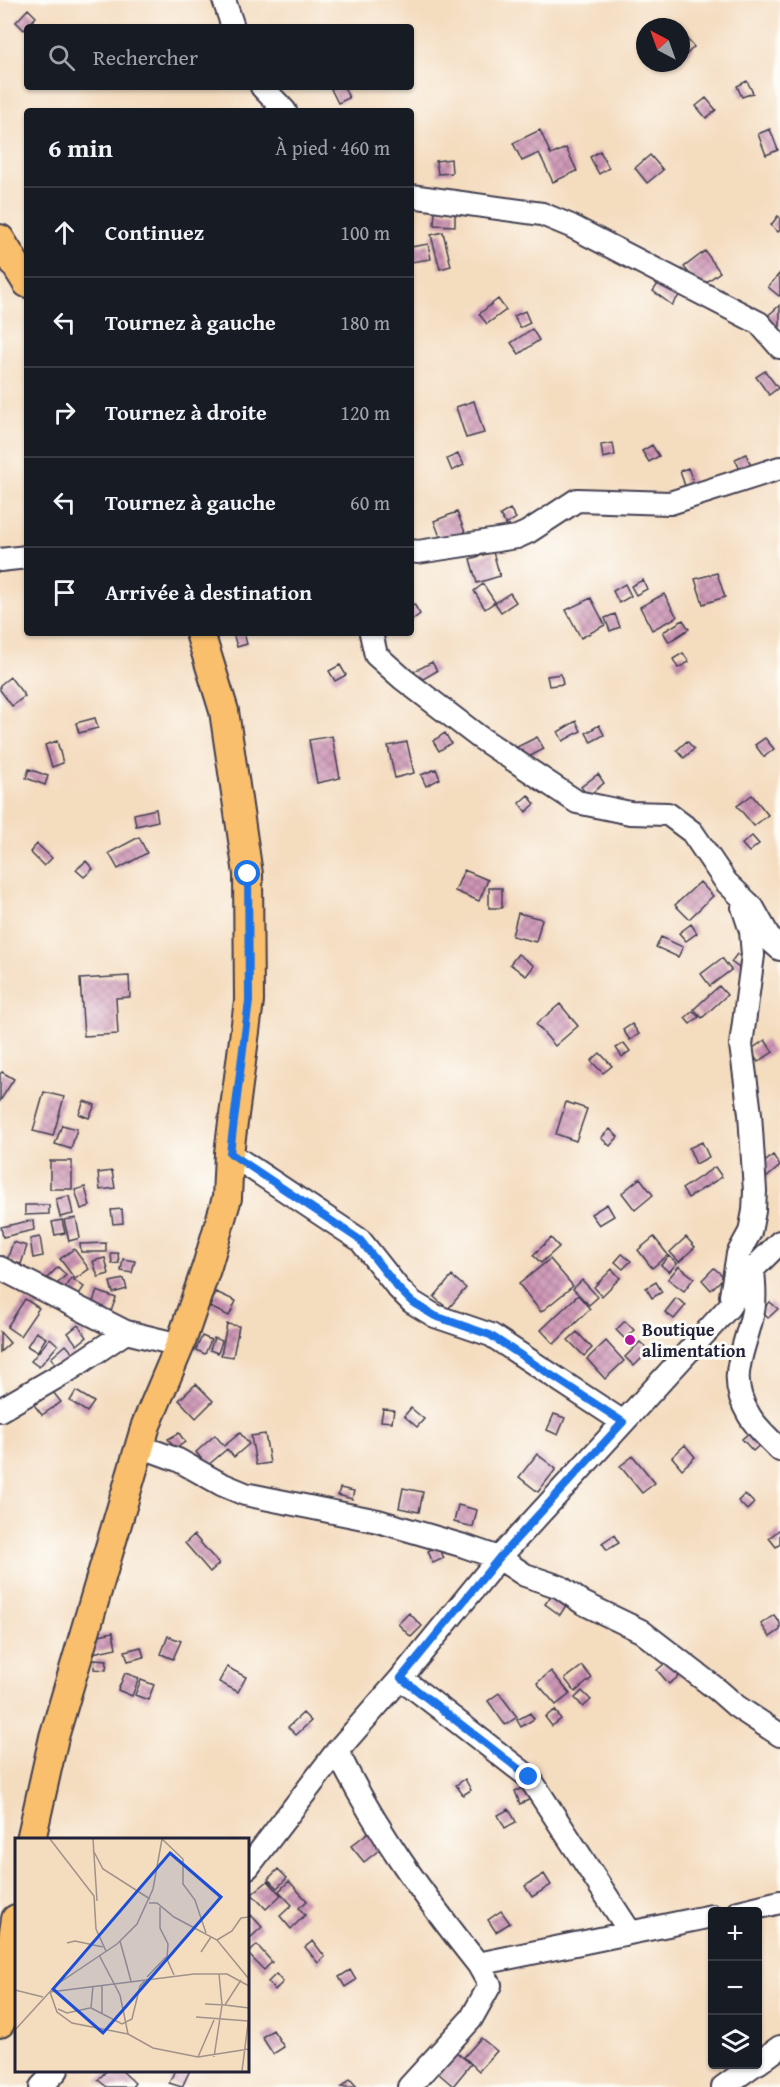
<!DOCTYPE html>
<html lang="fr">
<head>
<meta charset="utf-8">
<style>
	body { margin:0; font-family:"Gentium Book Plus",serif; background:#20242c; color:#f1f3f6 }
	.controls { position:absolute; right:18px; bottom:18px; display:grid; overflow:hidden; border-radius:6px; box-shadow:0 2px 4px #0004 }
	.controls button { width:54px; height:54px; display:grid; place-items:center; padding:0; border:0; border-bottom:2px solid #363941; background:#171b24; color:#f1f3f6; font:30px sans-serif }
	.compass { position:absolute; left:636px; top:18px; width:54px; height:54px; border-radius:50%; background:#171b24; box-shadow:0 2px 4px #0004; rotate:319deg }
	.stop { position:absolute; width:18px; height:18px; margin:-14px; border:4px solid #1a73e8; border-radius:50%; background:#fff }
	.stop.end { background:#1a73e8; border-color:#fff; box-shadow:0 2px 6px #0008 }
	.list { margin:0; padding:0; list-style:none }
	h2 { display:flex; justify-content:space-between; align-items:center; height:78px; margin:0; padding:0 24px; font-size:26px }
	h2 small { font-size:20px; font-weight:400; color:#9ea1a6 }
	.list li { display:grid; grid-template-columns:39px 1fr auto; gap:18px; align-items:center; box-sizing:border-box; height:90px; padding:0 24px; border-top:2px solid #363941 }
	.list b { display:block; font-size:22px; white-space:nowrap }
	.list em { font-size:20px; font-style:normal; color:#9ea1a6 }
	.icon { flex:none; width:33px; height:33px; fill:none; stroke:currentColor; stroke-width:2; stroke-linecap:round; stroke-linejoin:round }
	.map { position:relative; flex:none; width:780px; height:2087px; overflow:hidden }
	.search { position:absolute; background:#171b24; box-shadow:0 2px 4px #0004; left:24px; top:24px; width:390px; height:66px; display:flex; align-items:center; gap:15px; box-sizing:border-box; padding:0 21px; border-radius:6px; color:#9ea1a6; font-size:22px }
	.panel { position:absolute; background:#171b24; box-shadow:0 2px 4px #0004; left:24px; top:108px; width:390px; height:528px; border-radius:6px }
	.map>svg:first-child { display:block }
</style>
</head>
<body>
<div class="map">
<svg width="780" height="2087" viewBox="0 0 780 2087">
	<defs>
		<pattern id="building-cross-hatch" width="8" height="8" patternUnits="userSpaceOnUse" patternTransform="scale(1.5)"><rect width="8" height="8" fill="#ce95b5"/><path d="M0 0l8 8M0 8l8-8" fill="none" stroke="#a77994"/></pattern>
	</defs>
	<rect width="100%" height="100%" fill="#fdfcf7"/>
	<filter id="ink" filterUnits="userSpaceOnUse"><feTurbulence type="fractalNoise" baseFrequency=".0167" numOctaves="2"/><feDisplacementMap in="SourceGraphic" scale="12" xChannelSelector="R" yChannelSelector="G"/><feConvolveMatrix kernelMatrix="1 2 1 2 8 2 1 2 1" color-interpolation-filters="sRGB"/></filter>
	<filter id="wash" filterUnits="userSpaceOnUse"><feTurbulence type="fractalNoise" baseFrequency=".008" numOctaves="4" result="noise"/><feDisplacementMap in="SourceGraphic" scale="24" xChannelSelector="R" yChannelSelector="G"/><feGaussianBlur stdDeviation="1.35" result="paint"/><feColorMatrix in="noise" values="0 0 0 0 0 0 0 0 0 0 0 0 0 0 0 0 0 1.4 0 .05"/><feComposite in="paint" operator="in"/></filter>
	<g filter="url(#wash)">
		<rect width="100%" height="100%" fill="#f4dcbf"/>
		<g id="blocks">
			<path fill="url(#building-cross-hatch)" d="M28,9L36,17L24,30L16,22Z
				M686,38L694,47L686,55L681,49V43Z
				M747,81L753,93L742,97L737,86Z
				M335,87H344L349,98L338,103L331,89Z
				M706,98L716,110L706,118L696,106Z
				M770,129L778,150L766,155L758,134Z
				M540,130L551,155L566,148L577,171L553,182L539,153L522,161L513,143Z
				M600,151L609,168L599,174L590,157Z
				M650,155L663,170L647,183L635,168Z
				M451,159L452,173L438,174L436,161Z
				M435,210L455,211V226L434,225Z
				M778,216L780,218V230L778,232L771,225Z
				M443,232L451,266L440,269L431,235Z
				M428,244L431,259L411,262V247Z
				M705,251L720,272L700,287L684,267Z
				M780,273V295L779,296L768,287Z
				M660,281L679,296L672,305L653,291Z
				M498,299L506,310L487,324L479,314Z
				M780,305V326L774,332L763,320Z
				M525,311L530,323L520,328L514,316Z
				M532,329L539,340L519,354L511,343Z
				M765,371L778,388L769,395L756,377Z
				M474,401L484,433L466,438L456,407Z
				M613,443L615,455L603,458L601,445Z
				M652,445L659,456L649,462L642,451Z
				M458,454L464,465L452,471L447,459Z
				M746,454L754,473L744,478L735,459Z
				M688,468L695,486L686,489L680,471Z
				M510,509L516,518L506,525L500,515Z
				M457,512L467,537L444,547L434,521Z
				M493,552L500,576L477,583L470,559Z
				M717,573L725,597L703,604L695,579Z
				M643,580L647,589L636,595L631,586Z
				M483,584L495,602L485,609L474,591Z
				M625,584L631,596L619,603L613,591Z
				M510,593L516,602L501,612L495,603Z
				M664,594L677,617L652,630L640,607Z
				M591,598L605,625L581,638L566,610Z
				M414,604L420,614L411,621V606Z
				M615,614L620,627L610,631L605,618Z
				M683,620L689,629L669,642L663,632Z
				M233,633H244L247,644L237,647Z
				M683,653L689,662L678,668L673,659Z
				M432,662L437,671L418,682L413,672Z
				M340,665L346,675L335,681L329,671Z
				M561,674L563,684L549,686L547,676Z
				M10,677L25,696L12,706L0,690V685Z
				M95,718L98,728L79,733L76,723Z
				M576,721L581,731L563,741L558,732Z
				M599,725L604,735L591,742L586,733Z
				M445,733L451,743L439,751L433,741Z
				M332,736L340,778L317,783L309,740Z
				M537,737L544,749L523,760L517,747Z
				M765,738L774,749L764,757L755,745Z
				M57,741L63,763L52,767L45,745Z
				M687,741L694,749L684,758L677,750Z
				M407,742L414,773L395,778L388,746Z
				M29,769L48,776L45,785L26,778Z
				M436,769L440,779L426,786L421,775Z
				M598,774L604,783L588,796L581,787Z
				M528,795L535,804L526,812L519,803Z
				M752,795L768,815L754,826L737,806Z
				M156,809L158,821L136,826L134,814Z
				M752,836L759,844L749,852L742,844Z
				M139,837L147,853L118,869L109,853Z
				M37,844L52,858L44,866L30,852Z
				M86,861L93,869L84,877L76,870Z
				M464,870L488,880L479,901L455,891Z
				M700,882L713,896L689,919L675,905Z
				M489,888H502V908H489Z
				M518,913L542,919L536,942L512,936Z
				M691,924L697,933L686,941L679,933Z
				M661,937L683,947L678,957L656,947Z
				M518,954L534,966L526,976L510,964Z
				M737,954L748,962L742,970L731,962Z
				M722,958L731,970L710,986L701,974Z
				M129,976L130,997L116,998L118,1034L84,1036L80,979Z
				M719,986L727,995L702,1018L694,1009Z
				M560,1004L578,1026L555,1046L536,1024Z
				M693,1011L699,1017L690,1024L685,1018Z
				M632,1024L639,1034L630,1040L623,1030Z
				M765,1040L773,1052L758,1062L750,1050Z
				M624,1043L630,1051L622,1057L616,1048Z
				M600,1053L612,1066L603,1073L591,1061Z
				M2,1072L14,1079L0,1101V1074Z
				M44,1092L64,1097L53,1136L33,1131Z
				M84,1101L95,1105L89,1118L79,1114Z
				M566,1102L587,1109L576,1141L556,1134Z
				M62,1125L77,1129L71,1149L55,1144Z
				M610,1129L618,1137L610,1146L601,1138Z
				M702,1142L709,1157L696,1164L689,1148Z
				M773,1155L780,1166L765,1179L757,1169Z
				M50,1161H72V1189H50Z
				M715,1167L722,1177L688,1198L682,1189Z
				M112,1171L115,1188L100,1190L98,1173Z
				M640,1178L653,1195L635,1210L622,1193Z
				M85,1187L90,1206L81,1209L75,1190Z
				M69,1196L73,1214L60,1217L56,1199Z
				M607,1204L614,1216L599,1225L591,1214Z
				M25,1205H49V1214L25,1215Z
				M122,1209L123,1223L113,1224L111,1210Z
				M76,1218L80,1238L69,1241L64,1220Z
				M33,1220L34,1230L3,1237L1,1227Z
				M62,1220L65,1233L55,1235L52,1222Z
				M40,1237L43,1256L33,1258L30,1239Z
				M654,1237L668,1255L652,1268L638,1250Z
				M686,1237L695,1247L679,1262L670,1252Z
				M551,1238L559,1247L541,1263L533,1255Z
				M13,1242L27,1246L21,1264L7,1260Z
				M106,1243V1252H81L80,1244Z
				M74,1249L89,1269L75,1279L60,1259Z
				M111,1253H118L119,1263L112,1264Z
				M622,1254L631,1261L623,1269L615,1262Z
				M669,1256L677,1263L669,1272L661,1265Z
				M105,1258L109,1274L98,1277L93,1261Z
				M123,1259L135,1261L132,1273L121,1271Z
				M550,1259L573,1286L541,1312L519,1284Z
				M679,1266L694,1278L684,1291L668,1279Z
				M58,1267L66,1275L52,1289L44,1281Z
				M714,1268L724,1277L711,1290L702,1280Z
				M612,1269L620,1278L602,1296L594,1287Z
				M452,1276L466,1288L448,1309L434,1297Z
				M71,1278L84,1287L74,1301L62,1292Z
				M124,1279L127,1289L113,1293L110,1282Z
				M582,1280L598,1297L589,1305L573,1289Z
				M656,1282L662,1292L652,1298L646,1288Z
				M97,1291L116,1298L108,1319L89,1312Z
				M216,1292L236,1301L229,1316L210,1307Z
				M578,1295L590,1309L554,1344L541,1330Z
				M676,1298L686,1305L674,1319L665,1312Z
				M25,1299L39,1308L20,1336L7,1327Z
				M770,1302L778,1309L768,1318L761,1311Z
				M625,1321L634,1330L625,1339L616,1330Z
				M227,1324L239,1326L233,1357L221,1355Z
				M78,1325L87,1337L77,1345L68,1333Z
				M0,1332L10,1343L0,1352Z
				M36,1332L46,1338L37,1352L27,1346Z
				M577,1332L592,1348L584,1356L568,1340Z
				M202,1336L211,1340L205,1354L196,1350Z
				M50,1338L58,1345L39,1367L31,1361Z
				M214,1338L222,1341L218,1353L210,1350Z
				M606,1341L624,1361L605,1379L587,1359Z
				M640,1342L649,1351L634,1366L625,1357Z
				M66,1345L78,1359L63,1372L51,1358Z
				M196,1384L213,1401L196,1418L179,1400Z
				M76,1391L94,1402L87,1412L70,1401Z
				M53,1392L61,1402L42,1415L34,1405Z
				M411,1408L424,1419L417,1427L404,1416Z
				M383,1409L394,1410L392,1422L381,1421Z
				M554,1414L565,1418L558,1435L547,1430Z
				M752,1430L763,1442L753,1451L742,1439Z
				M179,1433L185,1442L175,1449L168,1439Z
				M240,1433L249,1444L234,1457L227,1449L207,1466L196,1452L215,1435L224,1446Z
				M265,1434L270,1463L256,1465L251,1436Z
				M685,1445L695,1457L682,1469L672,1457Z
				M537,1454L556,1469L538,1492L519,1477Z
				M633,1456L655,1483L642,1493L620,1466Z
				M340,1488L354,1491L352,1499L338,1495Z
				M403,1488L423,1492L419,1512L399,1508Z
				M745,1494L754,1503L747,1510L738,1501Z
				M458,1505L477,1510L473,1527L454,1522Z
				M780,1529V1544L776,1547L769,1538Z
				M194,1535L219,1564L210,1572L185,1543Z
				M614,1535L619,1543L607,1550L602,1543Z
				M438,1546L444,1558L433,1563L428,1551Z
				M556,1589L570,1599L560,1615L545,1604Z
				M409,1613L422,1626L411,1637L398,1624Z
				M774,1615L780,1623V1630L770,1637L761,1624Z
				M113,1632L116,1648L93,1653L90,1637Z
				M168,1636L181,1641L173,1659L161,1654Z
				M141,1647L144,1657L128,1661L125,1651Z
				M95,1659L107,1660L106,1670L94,1669Z
				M670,1659L683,1673L669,1684L657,1670Z
				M582,1666L592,1678L575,1692L565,1679Z
				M227,1667L246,1677L238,1692L219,1682Z
				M551,1671L570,1694L556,1705L537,1683Z
				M125,1673L139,1678L132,1696L118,1690Z
				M141,1680L154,1685L148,1700L135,1695Z
				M582,1691L591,1700L583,1707L575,1698Z
				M499,1693L517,1717L505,1725L488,1701Z
				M555,1710L561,1719L552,1726L545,1717Z
				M303,1713L311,1721L296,1735L288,1727Z
				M530,1713L534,1719L521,1727L517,1720Z
				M465,1779L471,1790L463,1795L456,1785Z
				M528,1786L533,1798L520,1804L515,1791Z
				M509,1809L516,1822L505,1828L498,1815Z
				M370,1831L383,1847L364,1862L351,1846Z
				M278,1869L287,1878L277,1888L268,1879Z
				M544,1874L551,1885L532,1897L525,1886Z
				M268,1881L281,1895L266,1909L252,1894Z
				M289,1881L307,1901L299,1908L305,1915L291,1929L280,1916L292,1905L279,1891Z
				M501,1911L510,1923L496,1932L488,1920Z
				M251,1915L262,1927L250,1938L248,1935V1918Z
				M313,1941L325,1957L318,1963L305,1947Z
				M257,1945L272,1962L264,1970L248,1954Z
				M350,1970L356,1980L345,1987L339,1977Z
				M276,1974L283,1982L275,1990L268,1982Z
				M273,2030L284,2047L273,2054L262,2037Z
				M481,2038L497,2051L479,2071L464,2057Z
				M456,2052L471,2064L453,2086L438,2073Z
				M107,2070H121L135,2083L132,2087H107L98,2080Z
				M175,2070H190L182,2087L169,2083Z
				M350,2079L357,2087H342Z"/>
		</g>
	</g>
	<g filter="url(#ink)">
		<use href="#blocks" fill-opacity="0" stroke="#423e4f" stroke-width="1.5"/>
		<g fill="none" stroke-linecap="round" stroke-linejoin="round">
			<g stroke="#423e4f" stroke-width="26">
				<path id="minor" d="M224,0L233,27
					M262,87L285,111
					M411,196L542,214L571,226L759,323L780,347
					M411,551L418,552L517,537L528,532L577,500L670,503L780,468
					M0,560L27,557
					M371,633L376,655L403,679L479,737L577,802L630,813L668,814L692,832L726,882L753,908L772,942L780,949
					M229,1153L360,1240L398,1288L412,1302L435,1316L491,1335L623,1422
					M0,1268L126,1332L180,1345
					M753,1269C754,1284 756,1301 752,1316C744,1353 726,1377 749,1415C756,1428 770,1439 780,1450
					M731,1296L738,1254L750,1232L754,1211L755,1191L750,1114L741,1045L753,955L751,931L743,907
					M0,1410L69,1370L126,1332
					M146,1427L145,1448L178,1460L221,1484L245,1494L378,1521L464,1546L499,1558L525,1575L560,1587L583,1603L641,1631L719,1691L736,1706L780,1735
					M401,1678L529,1777L630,1932
					M337,1751C374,1828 425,1898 478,1964L712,1916
					M248,1867L337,1751L401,1678L499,1558L729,1307L753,1269L780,1242
					M739,1912L780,1902
					M758,2063L780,2047
					M41,2087L57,2070
					M409,2087L471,2019L490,1985L478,1964
					M723,2087L755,2064"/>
			</g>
			<g stroke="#423e4f" stroke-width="32">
				<path id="major" d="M0,239L27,283
					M31,1840L54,1737L146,1425L180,1345L207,1266L227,1198L229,1153L249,1001L248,874L224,711L200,633
					M0,2023L16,1919"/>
			</g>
			<use href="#minor" stroke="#fff" stroke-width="22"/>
			<use href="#major" stroke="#f9bf6c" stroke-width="28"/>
		</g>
	</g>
	<g fill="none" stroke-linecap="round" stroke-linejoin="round" filter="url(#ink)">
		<path stroke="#1a73e8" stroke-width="8" d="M248,874L249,1001L230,1153L360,1240L398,1288L412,1302L435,1316L490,1335L623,1422L499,1558L401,1678L529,1777"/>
	</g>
	<circle fill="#b5179e" stroke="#fdfcf7" stroke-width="2" cx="630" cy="1340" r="6"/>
	<g text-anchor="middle" stroke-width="6" stroke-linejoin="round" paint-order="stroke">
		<g font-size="18" font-weight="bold" fill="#22223b" stroke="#fdfcf7" text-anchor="start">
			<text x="642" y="1336">Boutique<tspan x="642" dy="21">alimentation</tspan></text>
		</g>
	</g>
	<g transform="translate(15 1838)">
		<rect width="234" height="234" fill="#f4dcbf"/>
		<path fill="none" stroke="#a0928a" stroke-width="1.5" d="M35,1L79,58L81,91L91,113M78,1L82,63M147,1L168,21V46L180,62L191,95M78,12L88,31L135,61M134,65H142L159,79L202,102L234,141M145,69V90L153,106L152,121L159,137M202,102L217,93L226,80L234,79M105,103L116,143M52,105L60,103L88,109M186,114L196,99M84,117L105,157L113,196M132,139L151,119M87,147V176M78,148L76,170L107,186L117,181L125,148L132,141M0,152L28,159M35,154L42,174L57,185L113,196L138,210L183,219L234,211M35,154L179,136H212L234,148M190,166L210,167L226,142M210,167L234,170M43,171L52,175L75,170M181,179L233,183M0,192L41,147L102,106L122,86L138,51L147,1M183,219L199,182M199,219L207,167L204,136M227,233L234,178"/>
		<path fill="#1d4ed8" fill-opacity="0.15" stroke="#1d4ed8" stroke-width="3" d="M155,15L206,59L88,195L38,151Z"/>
		<rect width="234" height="234" fill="none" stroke="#22223b" stroke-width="3"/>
	</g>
</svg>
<div class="controls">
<button>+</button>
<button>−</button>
<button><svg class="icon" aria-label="layers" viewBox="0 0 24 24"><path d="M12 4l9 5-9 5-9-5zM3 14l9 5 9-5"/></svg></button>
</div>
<svg class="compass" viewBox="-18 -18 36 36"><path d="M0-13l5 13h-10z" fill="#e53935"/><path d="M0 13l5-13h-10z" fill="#9ea1a6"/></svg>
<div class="stop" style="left:248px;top:874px"></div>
<div class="stop end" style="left:529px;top:1777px"></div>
<div class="search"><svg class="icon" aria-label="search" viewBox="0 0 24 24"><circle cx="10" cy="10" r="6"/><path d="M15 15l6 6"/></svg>Rechercher</div>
<section class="panel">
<h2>6 min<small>À pied · 460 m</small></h2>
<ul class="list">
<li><svg class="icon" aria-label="ahead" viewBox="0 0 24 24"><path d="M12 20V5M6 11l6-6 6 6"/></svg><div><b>Continuez</b></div><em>100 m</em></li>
<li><svg class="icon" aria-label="left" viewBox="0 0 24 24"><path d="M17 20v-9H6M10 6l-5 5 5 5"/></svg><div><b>Tournez à gauche</b></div><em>180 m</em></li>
<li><svg class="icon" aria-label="right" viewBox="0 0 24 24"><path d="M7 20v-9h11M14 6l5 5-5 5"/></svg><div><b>Tournez à droite</b></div><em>120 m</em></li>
<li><svg class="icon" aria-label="left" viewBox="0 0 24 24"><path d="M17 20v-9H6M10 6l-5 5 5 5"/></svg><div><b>Tournez à gauche</b></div><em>60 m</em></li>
<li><svg class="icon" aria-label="arrive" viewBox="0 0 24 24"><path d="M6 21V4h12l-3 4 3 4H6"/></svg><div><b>Arrivée à destination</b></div></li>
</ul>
</section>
</div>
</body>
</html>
